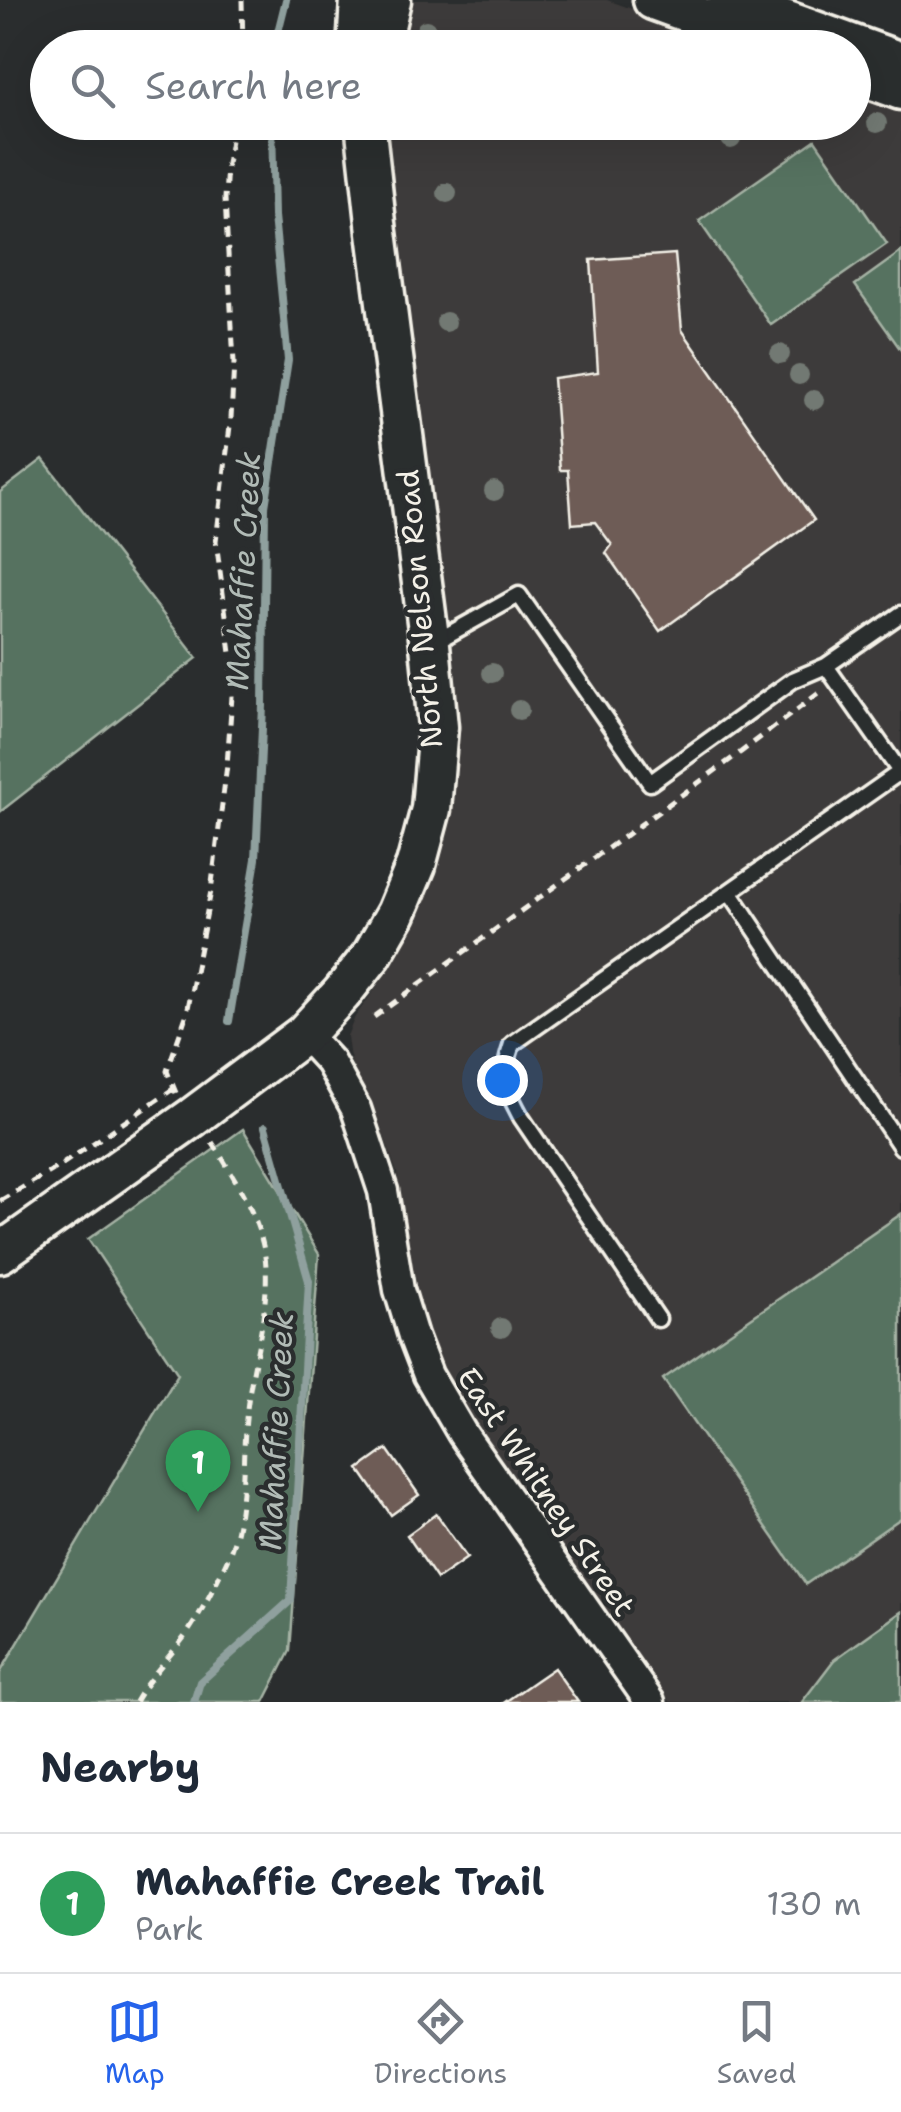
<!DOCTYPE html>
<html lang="en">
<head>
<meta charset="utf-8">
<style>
	body { margin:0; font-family:"Shantell Sans",sans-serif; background:#f6f6f7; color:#1f2937 }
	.you { position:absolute; left:502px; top:1080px; width:35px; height:35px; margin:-25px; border:8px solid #fff; border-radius:50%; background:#1a73e8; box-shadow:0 0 0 15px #1a73e833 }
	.badge { display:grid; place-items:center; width:65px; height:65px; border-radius:50%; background:#2563eb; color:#fff; font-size:32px; font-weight:700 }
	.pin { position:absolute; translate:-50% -82px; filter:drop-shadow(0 2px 5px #0008) }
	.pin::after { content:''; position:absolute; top:52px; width:35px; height:30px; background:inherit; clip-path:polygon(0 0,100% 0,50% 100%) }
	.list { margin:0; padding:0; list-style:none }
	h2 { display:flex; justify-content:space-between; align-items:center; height:130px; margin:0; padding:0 40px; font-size:42px }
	h2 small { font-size:32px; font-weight:400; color:#747a83 }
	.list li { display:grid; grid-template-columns:65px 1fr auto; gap:30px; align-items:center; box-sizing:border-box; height:140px; padding:0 40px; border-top:2px solid #e0e1e3 }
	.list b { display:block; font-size:38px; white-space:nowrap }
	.list p { margin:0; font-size:32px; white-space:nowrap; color:#747a83 }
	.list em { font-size:32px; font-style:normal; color:#747a83 }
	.icon { flex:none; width:55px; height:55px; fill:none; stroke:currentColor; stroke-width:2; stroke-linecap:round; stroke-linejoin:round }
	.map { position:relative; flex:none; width:901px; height:1702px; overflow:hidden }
	.search { position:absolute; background:#fff; box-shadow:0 10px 40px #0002; left:30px; right:30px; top:30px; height:110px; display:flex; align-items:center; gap:25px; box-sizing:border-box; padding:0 35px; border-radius:55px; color:#747a83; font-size:38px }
	.sheet { height:270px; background:#fff }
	nav { display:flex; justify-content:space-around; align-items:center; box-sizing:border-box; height:140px; border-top:2px solid #e0e1e3; background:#fff; font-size:28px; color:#747a83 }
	nav a { display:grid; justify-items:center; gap:5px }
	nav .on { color:#2563eb }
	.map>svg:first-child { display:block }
</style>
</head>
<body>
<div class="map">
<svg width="901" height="1702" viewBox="0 0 901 1702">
	<rect width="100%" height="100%" fill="#2a2d2e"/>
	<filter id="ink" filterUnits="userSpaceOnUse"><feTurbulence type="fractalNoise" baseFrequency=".01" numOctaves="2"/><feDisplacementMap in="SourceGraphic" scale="20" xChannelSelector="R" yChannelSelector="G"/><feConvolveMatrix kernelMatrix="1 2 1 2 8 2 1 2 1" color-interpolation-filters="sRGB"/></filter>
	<g filter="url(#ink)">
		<path fill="#3e3b3a" d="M401,0H607L738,47L389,48Z
			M854,90L901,107V1702H670L473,1421L444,1374L419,1304L397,1173L375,1111L352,1065L349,1052L347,1036L355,1017L394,962L424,903L439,862L456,769V714L386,167L385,123L854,122Z"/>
		<path fill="#567261" stroke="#a5b2a4" stroke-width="2.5" d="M815,140L887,244L771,325L699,221Z
			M901,252V350L855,285Z
			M43,459L197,658L0,812V492Z
			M243,1129L319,1254L290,1651L264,1702H0V1673L178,1374L88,1239Z
			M901,1214V1518L806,1584L663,1379Z
			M901,1612V1702H802L834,1660Z"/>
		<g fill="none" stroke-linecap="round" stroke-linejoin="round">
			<path stroke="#8fa09e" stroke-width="8" d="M274,48L286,0
				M229,1021L256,859L263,706L265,507L288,360L274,216L272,122
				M194,1702L200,1682L291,1600L309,1281L265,1127"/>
		</g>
		<path fill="#6e5c56" stroke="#f4f1e8" stroke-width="2.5" d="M675,254L682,330L814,520L660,631L606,553L612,545L595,522L572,524L568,470H560L553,378L598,372L591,260Z
			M387,1449L419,1495L391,1515L359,1469Z
			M436,1514L467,1558L437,1579L407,1535Z
			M554,1668L578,1702H505L535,1681Z"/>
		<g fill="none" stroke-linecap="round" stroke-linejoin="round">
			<g stroke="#f4f1e8" stroke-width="21">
				<path id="lane" d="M435,642L519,595L650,783L793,680L826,666L901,614
					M826,666L901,773
					M730,892L901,1147
					M658,1319L521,1117C504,1084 500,1080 512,1044L900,772"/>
			</g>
			<g stroke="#f4f1e8" stroke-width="35">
				<path id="street" d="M304,1034L330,1062L356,1109L383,1191L399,1290L413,1336L428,1375L462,1433L650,1702"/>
			</g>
			<g stroke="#f4f1e8" stroke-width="45">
				<path id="secondary" d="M653,0L763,40
					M729,0L901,62
					M357,48L360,0
					M380,48L391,0
					M854,73L901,90
					M0,1253L193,1117L304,1034L342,993L372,955L396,913L416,865L431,809L438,727L430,645L377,232L365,122"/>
			</g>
			<path stroke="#f4f1e8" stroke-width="5" stroke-dasharray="10 8" stroke-linecap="butt" d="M242,0L243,48
				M374,1017L741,752L819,693
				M176,1093L167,1071L187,1013L211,891L227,765L232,696L231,653L216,541L231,418L234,363L225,199L227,164L234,122
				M0,1201L61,1165L173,1089
				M135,1702C149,1677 169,1658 186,1635C201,1613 215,1586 226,1562C247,1517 241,1466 246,1419C250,1371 269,1315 266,1267C264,1224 235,1178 212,1142"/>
			<use href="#lane" stroke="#2a2d2e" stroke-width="14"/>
			<use href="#street" stroke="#2a2d2e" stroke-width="28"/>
			<use href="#secondary" stroke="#2a2d2e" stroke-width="38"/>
		</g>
		<g fill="#727973">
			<circle cx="426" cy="30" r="10"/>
			<circle cx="877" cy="123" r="10"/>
			<circle cx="731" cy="139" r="10"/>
			<circle cx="447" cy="193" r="10"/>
			<circle cx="446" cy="322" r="10"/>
			<circle cx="780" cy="354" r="10"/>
			<circle cx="799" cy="375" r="10"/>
			<circle cx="814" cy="400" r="10"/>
			<circle cx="494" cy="491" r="10"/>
			<circle cx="492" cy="673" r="10"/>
			<circle cx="519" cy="710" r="10"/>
			<circle cx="501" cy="1328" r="10"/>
		</g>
	</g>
	<g text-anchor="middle" stroke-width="9" stroke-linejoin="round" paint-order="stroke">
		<g font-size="30" fill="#f4f1e8" stroke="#2a2d2e">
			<text transform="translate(420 609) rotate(-95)" y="10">North Nelson Road</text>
			<text transform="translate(546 1492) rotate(56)" y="10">East Whitney Street</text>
		</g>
		<g font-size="32" font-style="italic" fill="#b1bbb6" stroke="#2a2d2e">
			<text transform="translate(243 571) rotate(-87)" y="11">Mahaffie Creek</text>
			<text transform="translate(276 1431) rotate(-87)" y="11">Mahaffie Creek</text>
		</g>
	</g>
</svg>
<div class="you"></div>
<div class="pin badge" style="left:198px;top:1512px;background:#2e9e5b">1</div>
<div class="search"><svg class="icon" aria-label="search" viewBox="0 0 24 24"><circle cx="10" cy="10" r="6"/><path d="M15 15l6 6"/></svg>Search here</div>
</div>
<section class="sheet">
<h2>Nearby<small></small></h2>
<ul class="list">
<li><span class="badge" style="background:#2e9e5b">1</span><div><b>Mahaffie Creek Trail</b><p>Park</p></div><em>130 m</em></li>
</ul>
</section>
<nav>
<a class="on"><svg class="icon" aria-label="map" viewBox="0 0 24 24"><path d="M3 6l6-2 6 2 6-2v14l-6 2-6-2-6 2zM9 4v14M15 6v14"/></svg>Map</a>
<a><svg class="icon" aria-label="directions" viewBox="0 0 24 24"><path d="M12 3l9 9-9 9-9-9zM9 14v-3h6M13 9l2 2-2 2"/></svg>Directions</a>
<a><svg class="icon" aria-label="saved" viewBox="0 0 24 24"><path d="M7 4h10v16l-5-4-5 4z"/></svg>Saved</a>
</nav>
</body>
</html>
